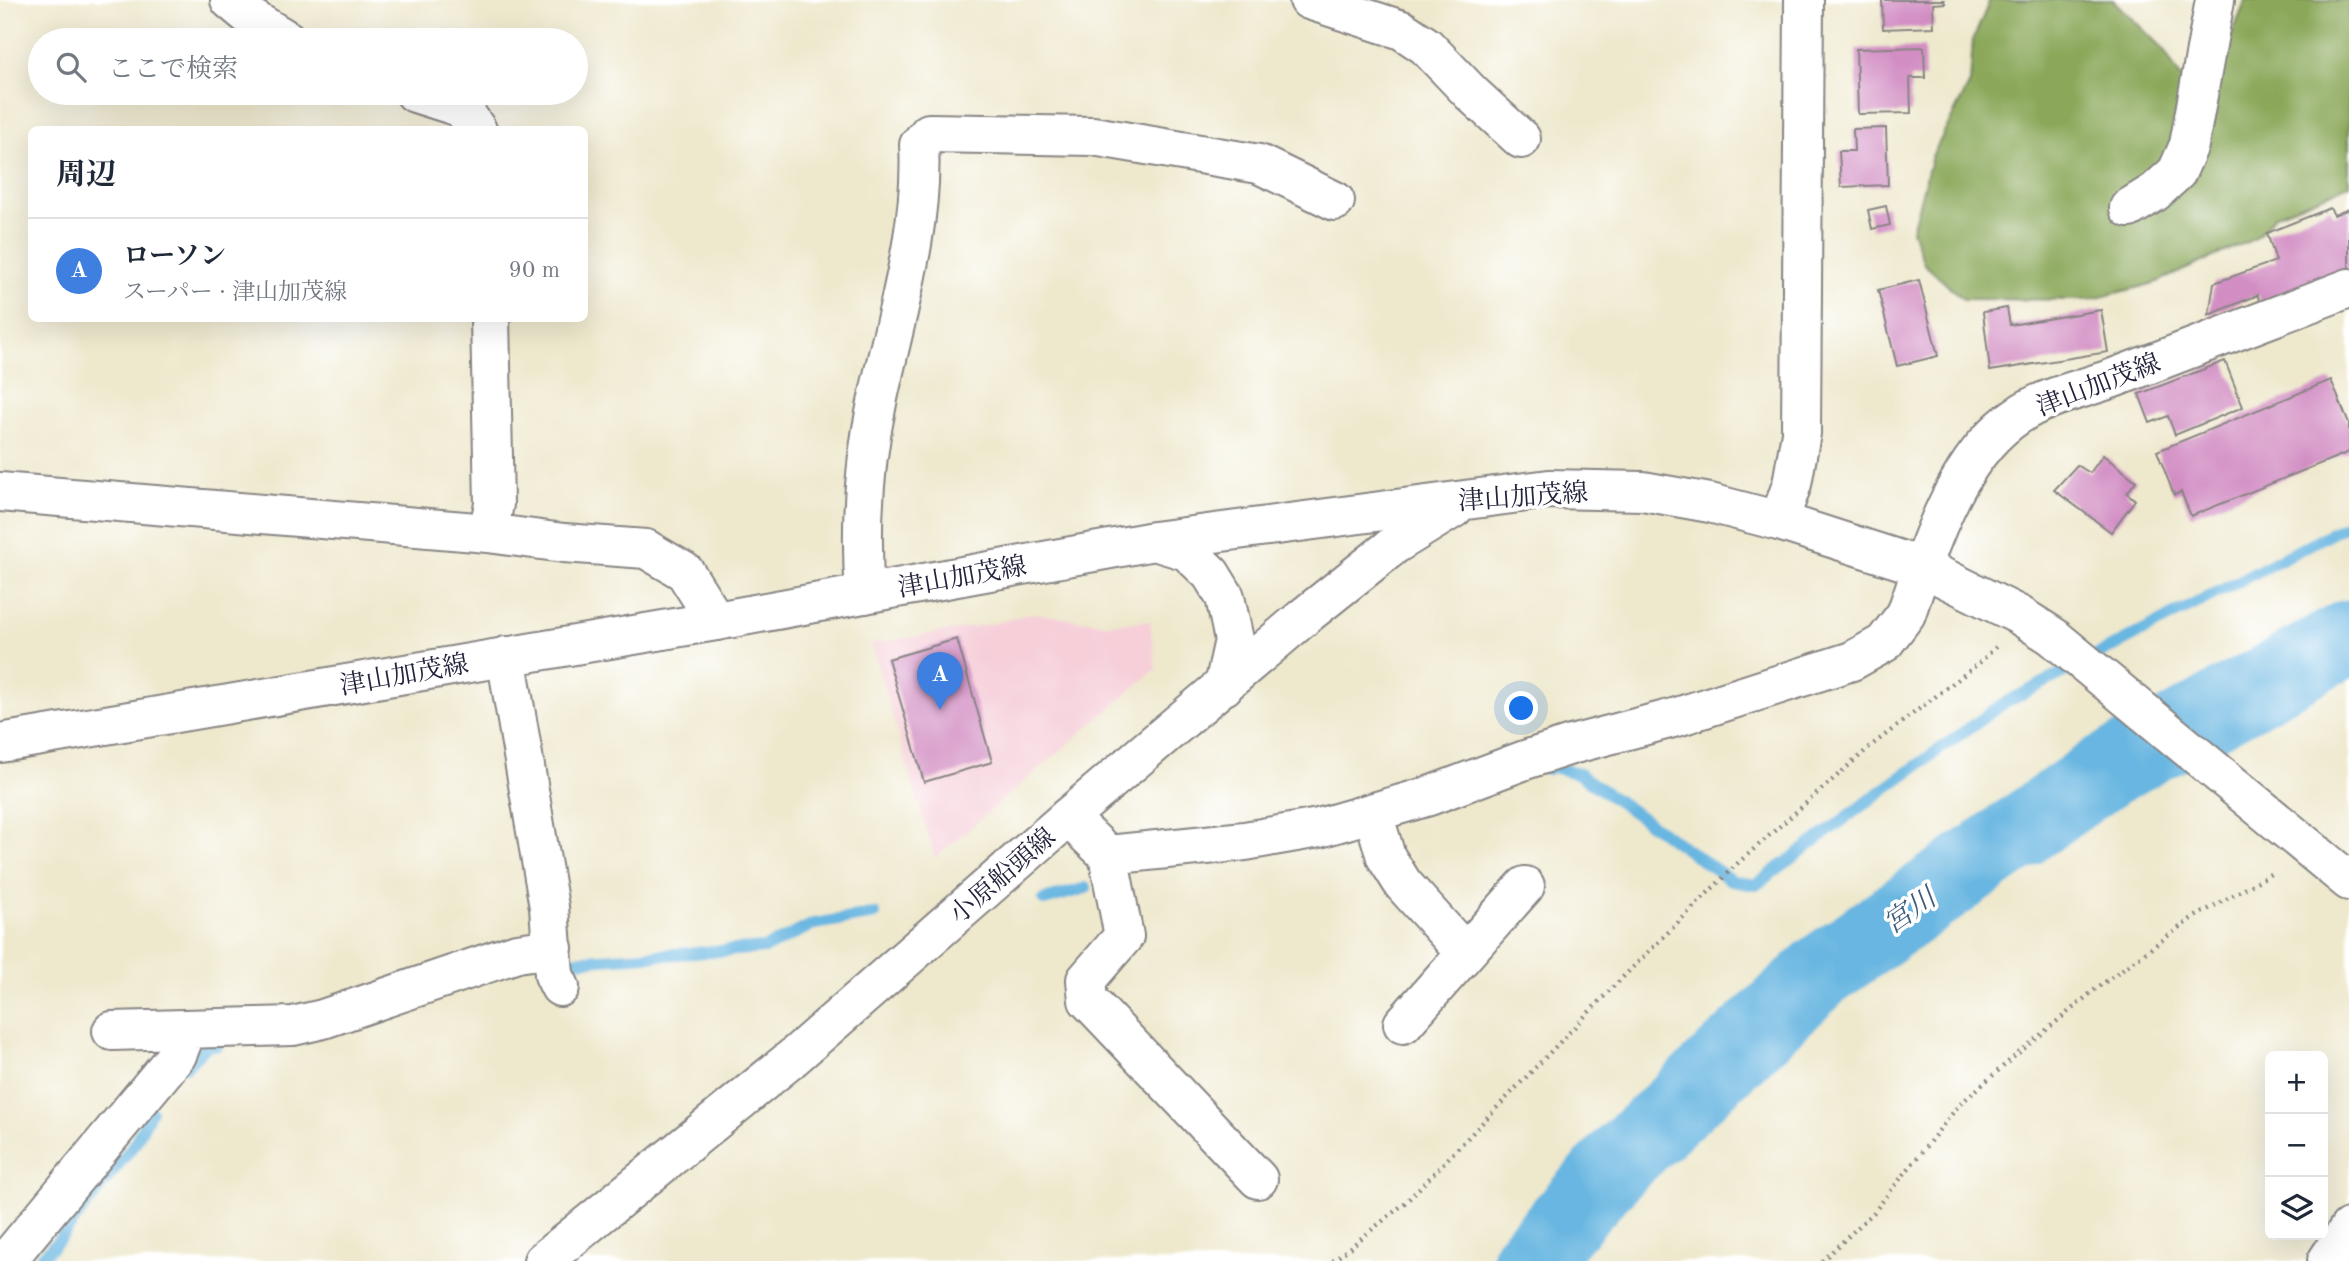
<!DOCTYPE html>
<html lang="ja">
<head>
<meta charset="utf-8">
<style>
	body { margin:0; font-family:"Old Standard TT","Noto Serif JP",serif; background:#f2f2f3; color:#1f2937 }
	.controls { position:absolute; right:21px; bottom:21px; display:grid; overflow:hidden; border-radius:10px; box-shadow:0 7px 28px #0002 }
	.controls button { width:63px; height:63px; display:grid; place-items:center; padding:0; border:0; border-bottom:2px solid #e0e1e3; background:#fff; color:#1f2937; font:35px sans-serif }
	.you { position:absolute; left:1522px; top:709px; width:24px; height:24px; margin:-18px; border:5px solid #fff; border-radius:50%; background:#1a73e8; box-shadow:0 0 0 10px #1a73e833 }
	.badge { display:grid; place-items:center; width:46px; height:46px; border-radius:50%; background:#1f6fb2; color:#fff; font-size:23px; font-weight:700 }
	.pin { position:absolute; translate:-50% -58px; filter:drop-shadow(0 2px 4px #0008) }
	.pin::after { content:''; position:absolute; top:37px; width:24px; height:21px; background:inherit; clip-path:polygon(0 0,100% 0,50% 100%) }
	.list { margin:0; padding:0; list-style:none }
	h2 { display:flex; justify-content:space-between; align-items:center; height:91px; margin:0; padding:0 28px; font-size:30px }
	h2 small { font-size:23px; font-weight:400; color:#747a83 }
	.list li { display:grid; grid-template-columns:46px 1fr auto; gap:21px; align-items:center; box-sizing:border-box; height:105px; padding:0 28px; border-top:2px solid #e0e1e3 }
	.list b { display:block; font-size:26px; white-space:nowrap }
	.list p { margin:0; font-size:23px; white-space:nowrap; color:#747a83 }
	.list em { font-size:23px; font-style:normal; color:#747a83 }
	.icon { flex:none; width:38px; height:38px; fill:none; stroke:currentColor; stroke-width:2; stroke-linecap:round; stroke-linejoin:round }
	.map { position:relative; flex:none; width:2349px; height:1261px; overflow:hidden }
	.search { position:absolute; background:#fff; box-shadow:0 7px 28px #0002; left:28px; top:28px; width:560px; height:77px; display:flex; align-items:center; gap:18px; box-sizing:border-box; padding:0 24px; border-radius:38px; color:#747a83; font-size:26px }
	.panel { position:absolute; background:#fff; box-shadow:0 7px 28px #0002; left:28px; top:126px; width:560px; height:196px; border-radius:10px }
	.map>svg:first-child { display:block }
</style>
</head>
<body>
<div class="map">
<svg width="2349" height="1261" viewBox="0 0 2349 1261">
	<rect width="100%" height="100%" fill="#fff"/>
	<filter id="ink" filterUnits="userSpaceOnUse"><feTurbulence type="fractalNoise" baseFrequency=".0143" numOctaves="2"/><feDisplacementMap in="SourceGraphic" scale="14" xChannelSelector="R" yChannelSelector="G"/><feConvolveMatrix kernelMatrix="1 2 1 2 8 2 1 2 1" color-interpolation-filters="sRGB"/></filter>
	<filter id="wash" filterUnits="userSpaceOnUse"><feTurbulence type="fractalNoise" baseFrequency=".00686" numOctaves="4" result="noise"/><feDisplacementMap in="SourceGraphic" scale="28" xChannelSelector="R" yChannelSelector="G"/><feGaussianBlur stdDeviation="1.57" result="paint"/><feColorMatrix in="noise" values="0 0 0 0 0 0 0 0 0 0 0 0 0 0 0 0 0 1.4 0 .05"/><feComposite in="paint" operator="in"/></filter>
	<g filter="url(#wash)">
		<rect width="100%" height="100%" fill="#eee8cc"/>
		<path fill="#f6cfd9" d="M1032,613L1107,624L1150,621L1156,669L935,858L871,644L996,623Z"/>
		<path fill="#8ba85a" stroke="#56654a" stroke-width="2" d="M1990,0H2113L2163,49L2181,78L2218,68L2246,0H2349V185L2275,215L2256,238L2155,283L2089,300L1963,299L1924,264L1912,230L1932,156L1970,83L1973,40Z"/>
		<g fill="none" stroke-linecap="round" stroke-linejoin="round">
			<path stroke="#67b6e1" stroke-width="12" d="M1547,769L1553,767L1579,774L1732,881L1756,885L1879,793L2001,705L2349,524
				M1044,900L1086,888
				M556,962L765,948L814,924L875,914
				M186,1067L208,1045H218
				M38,1261L58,1241L135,1143L151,1111"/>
			<path stroke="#67b6e1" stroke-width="75" d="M1529,1261L1618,1162L1822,971L2106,771L2349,637"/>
		</g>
		<g id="blocks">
			<path fill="#d28dc3" d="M1882,0H1944L1945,3L1933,4L1934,27L1883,29Z
				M1924,47L1925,78H1910L1911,113L1858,114L1856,49Z
				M1886,128L1888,185L1841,187L1839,151H1854L1853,129Z
				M1886,206L1890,225L1872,229L1868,210Z
				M2330,208L2334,215L2349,209V268L2259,302L2258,295L2209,315L2214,283L2276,261L2267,233Z
				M1919,280L1938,356L1897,366L1878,290Z
				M2007,308L2010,325L2101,310L2108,352L1990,371L1983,312Z
				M2225,361L2243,407L2175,435L2168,416L2150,423L2139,394Z
				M2331,380L2349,424V452L2191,516L2181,492L2174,495L2157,451Z
				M2103,455L2136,481L2127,493L2135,500L2111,532L2054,490L2077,465L2090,473Z
				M957,639L992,762L924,782L888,659Z"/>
		</g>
	</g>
	<g filter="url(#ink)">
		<use href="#blocks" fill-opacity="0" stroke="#888584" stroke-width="2"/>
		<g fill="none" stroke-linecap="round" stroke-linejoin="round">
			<g stroke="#888584" stroke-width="42">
				<path id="minor" d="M230,0L254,20L287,40
					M1309,0L1402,30L1426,46L1471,93L1521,139
					M415,93L462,108L477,130
					M2129,208L2155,192L2177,172L2189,145L2215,0
					M0,492L488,533L564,543L646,549L685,572L716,621
					M1779,521L1792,484L1801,433L1804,0
					M488,533L494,504L490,318
					M865,594C860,528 863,468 877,403C894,322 924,228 919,145L929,133L1093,136L1259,164L1335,201
					M506,656L549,907L554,975L560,987
					M1373,813L1386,857L1403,884L1465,953
					M1068,817L1108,855L1245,841L1319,828L1429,796L1525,760L1571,745L1677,717L1852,661L1884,643L1906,614L1922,567
					M1108,855L1124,936L1086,980L1088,1000L1258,1179
					M1403,1024L1525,886
					M112,1031L293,1026L323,1019L517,953L553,948
					M6,1261L177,1055L187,1030
					M2327,1261L2349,1228"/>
			</g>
			<g stroke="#888584" stroke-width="42">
				<path id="major" d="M1154,541L1187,551L1211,574L1225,597L1234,640L1224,686
					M1922,567C1941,513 1968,449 2017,416C2045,396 2084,389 2116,377C2193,347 2271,318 2349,288
					M0,743L716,621L1154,541L1549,489L1643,491L1710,503L1779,521L1922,567L2019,615L2052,636L2349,881
					M543,1261L790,1060L1068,817L1305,616L1394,545L1454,508"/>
			</g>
			<path stroke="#888584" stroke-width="4.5" stroke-dasharray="2 5" stroke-linecap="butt" d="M1333,1261L1405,1203L1614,986L1738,863L1872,745L1978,664L1996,647
				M1822,1261L1874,1212L1959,1105L2015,1056L2097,988L2191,919L2274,872"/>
			<use href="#minor" stroke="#fff" stroke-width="38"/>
			<use href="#major" stroke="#fff" stroke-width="38"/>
		</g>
	</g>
	<g text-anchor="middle" stroke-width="7" stroke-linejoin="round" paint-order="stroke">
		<g font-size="26" fill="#22223b" stroke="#fff">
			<text transform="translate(2098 384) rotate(-21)" y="9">津山加茂線</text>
			<text transform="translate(1523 496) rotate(-4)" y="9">津山加茂線</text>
			<text transform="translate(962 576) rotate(-10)" y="9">津山加茂線</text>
			<text transform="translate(404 674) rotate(-10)" y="9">津山加茂線</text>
			<text transform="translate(1002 875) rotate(-41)" y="9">小原船頭線</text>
		</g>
		<g font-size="28" font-style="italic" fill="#3e5d7d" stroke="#fff">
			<text transform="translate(1909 910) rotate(-35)" y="10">宮川</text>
		</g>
	</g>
</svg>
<div class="controls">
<button>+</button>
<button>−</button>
<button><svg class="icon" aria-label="layers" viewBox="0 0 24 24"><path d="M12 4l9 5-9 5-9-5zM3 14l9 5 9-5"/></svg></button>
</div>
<div class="you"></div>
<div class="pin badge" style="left:940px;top:710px;background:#3f7fe0">A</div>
<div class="search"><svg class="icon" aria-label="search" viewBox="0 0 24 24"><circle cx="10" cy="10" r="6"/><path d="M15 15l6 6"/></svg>ここで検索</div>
<section class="panel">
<h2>周辺<small></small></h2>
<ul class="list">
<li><span class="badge" style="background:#3f7fe0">A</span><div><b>ローソン</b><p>スーパー · 津山加茂線</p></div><em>90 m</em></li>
</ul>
</section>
</div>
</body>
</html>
